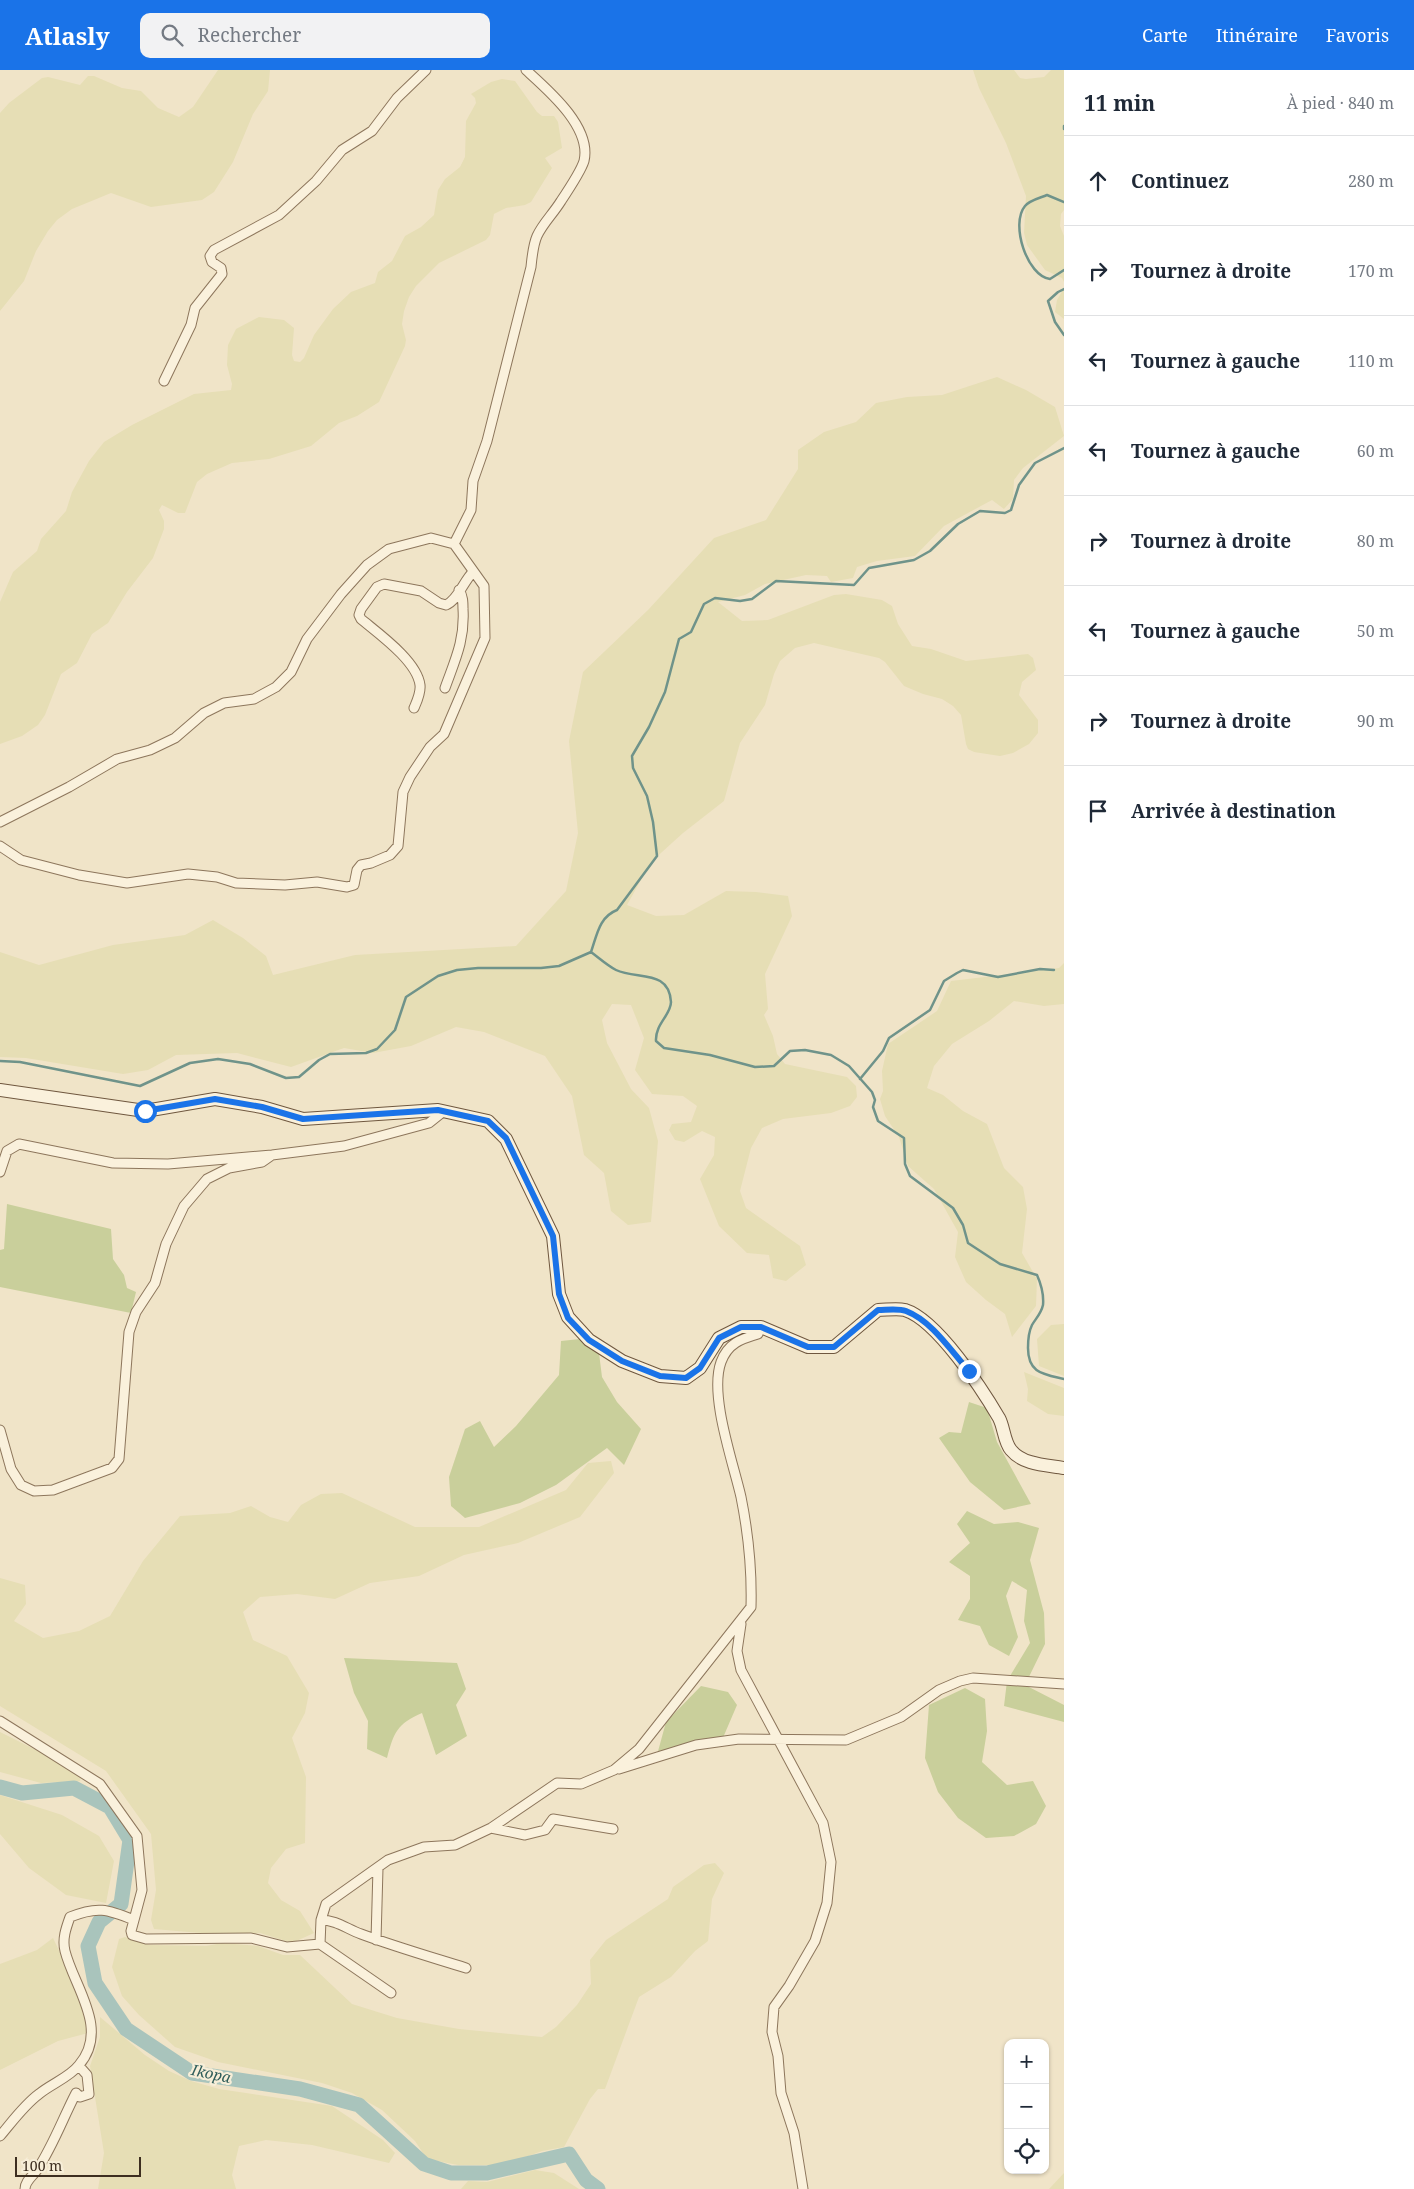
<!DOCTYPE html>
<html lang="fr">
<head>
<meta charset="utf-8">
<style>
	body { margin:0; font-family:"Noto Serif",serif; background:#f2f2f3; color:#1f2937 }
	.controls { position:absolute; right:15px; bottom:15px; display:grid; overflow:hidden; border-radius:10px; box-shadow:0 1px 4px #0004 }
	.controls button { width:45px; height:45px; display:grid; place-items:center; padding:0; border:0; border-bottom:1px solid #e0e1e3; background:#fff; color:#1f2937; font:25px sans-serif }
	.scale { position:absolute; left:15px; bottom:12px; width:126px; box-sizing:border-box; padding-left:5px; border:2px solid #3d2e20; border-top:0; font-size:14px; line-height:18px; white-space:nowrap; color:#3d2e20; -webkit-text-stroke:4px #f7eed8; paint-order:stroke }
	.stop { position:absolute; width:15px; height:15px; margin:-11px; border:4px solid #1a73e8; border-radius:50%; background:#fff }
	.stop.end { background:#1a73e8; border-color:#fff; box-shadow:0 1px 5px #0008 }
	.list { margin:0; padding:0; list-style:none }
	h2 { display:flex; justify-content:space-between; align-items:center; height:65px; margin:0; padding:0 20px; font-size:21px }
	h2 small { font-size:16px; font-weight:400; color:#747a83 }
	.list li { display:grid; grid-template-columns:32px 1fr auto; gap:15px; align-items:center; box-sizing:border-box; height:90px; padding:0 20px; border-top:1px solid #e0e1e3 }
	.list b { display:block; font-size:19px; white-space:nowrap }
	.list em { font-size:16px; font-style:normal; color:#747a83 }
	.icon { flex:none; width:28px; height:28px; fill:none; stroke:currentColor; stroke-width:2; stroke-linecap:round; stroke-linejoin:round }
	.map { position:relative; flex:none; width:1064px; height:2119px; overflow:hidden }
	header { display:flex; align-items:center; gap:30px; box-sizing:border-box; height:70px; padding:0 25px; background:#1a73e8; color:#fff }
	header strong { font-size:24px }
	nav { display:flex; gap:28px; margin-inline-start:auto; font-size:18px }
	.search { width:350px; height:45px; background:#f2f2f3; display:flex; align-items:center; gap:12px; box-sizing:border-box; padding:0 18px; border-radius:10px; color:#747a83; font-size:19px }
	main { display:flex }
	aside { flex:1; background:#fff }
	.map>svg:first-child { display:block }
</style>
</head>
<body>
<header>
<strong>Atlasly</strong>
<div class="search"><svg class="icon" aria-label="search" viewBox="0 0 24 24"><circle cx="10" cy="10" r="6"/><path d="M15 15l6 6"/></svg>Rechercher</div>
<nav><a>Carte</a><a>Itinéraire</a><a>Favoris</a></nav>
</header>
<main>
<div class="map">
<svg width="1064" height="2119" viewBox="0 0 1064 2119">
	<rect width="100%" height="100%" fill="#f0e4c8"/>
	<path fill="#e6deb5" d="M218,0H270L268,21L253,44L233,92L214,122L202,130L151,137L111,123L72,139L57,150L48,161L36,181L24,211L0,241V43L9,33L42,8L48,7L80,15L88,6H94L122,18L141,21L158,38L179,47L193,37Z
		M973,0H1014L1020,8L1026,9L1044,7L1051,0H1064V140L1061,144L1060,156L1064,166V212L1062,208L1045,200L1027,175L1024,163L1026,126L1006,73L979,18Z
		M502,9L515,11L537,42L542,46H554L558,52L562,78L545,88L552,98L531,132L525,135L506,138L494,144L490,165L486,170L439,193L416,216L409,227L404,241L402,254L406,270L405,276L379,332L357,346L339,353L311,376L269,389L232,393L207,404L197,412L185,443H178L162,435L159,440L164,451V459L153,488L127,522L108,553L92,564L77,593L61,604L45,645L38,655L22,666L0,674V532L13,502L37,481L41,469L66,441L72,422L89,391L104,372L132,355L194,324L231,320L232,314L227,295L228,275L236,259L259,247L284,250L294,258L292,285L294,291L300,292L304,288L314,265L333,239L351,222L375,213L378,202L392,191L405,166L421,157L434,145L438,120L445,109L460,97L465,87L466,51L476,33L475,28L471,24L491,12Z
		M1064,218V249L1055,242L1057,230Z
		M997,307L1026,320L1055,337L1064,366L1023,398L1014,410L1013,429L1004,439L992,430L944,456L915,486L877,491L857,497L853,508L831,512L827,506L806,505L765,514L745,525L718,532L742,551L768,550L834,525L846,524L882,530L892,536L898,554L912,576L931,579L966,591L1028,584L1033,588L1036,600L1022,612L1019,625L1038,650V663L1029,674L1013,683L1000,686L974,682L968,679L966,674L961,645L953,636L942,629L923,624L904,616L885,592L879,588L814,573L795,578L780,591L774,604L765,635L740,673L724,731L683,763L651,792L627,835L656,846L684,845L726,821L756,822L788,826L792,846L765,904L768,939L764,945L773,966L777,984L785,994L847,1007L856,1016L857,1027L850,1036L831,1043L783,1049L762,1058L751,1078L740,1121L746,1138L800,1176L806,1195L786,1211L773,1208L769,1185L747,1183L719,1156L700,1109L714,1085L715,1067L702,1061L684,1072L675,1070L669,1060L672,1054L691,1052L697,1036L683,1026L652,1024L635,1000L644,968L631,935L612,934L602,950L607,973L631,1019L649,1038L658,1071L651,1152L628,1155L611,1141L604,1103L584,1085L572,1026L545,986L484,962L456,957L411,976L373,983L344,978L291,997L237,983L176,985L148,1000L123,1004L26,988L0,987V882L39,895L113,875L185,865L213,850L243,868L266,886L273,905L355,885L516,876L566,821L578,763L569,671L583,602L648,540L714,468L766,450L798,399V380L824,362L856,352L876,333L907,327L942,325Z
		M1064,893V934L1044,936L1014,931L989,951L952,974L934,996L927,1018L943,1025L963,1041L987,1054L1004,1098L1023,1117L1027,1139L1022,1183L1037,1209L1036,1236L1012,1267L1005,1244L986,1230L966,1212L955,1187L958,1162L934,1119L908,1096L899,1067L885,1046L880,1029L883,1021L882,1001L888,974L937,941L951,911L1059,898Z
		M1064,1254V1306L1039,1296L1037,1269L1051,1255Z
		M1024,1302L1064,1318V1346L1048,1344L1027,1331L1028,1319Z
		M611,1391L614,1403L580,1447L518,1473L464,1485L419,1506L370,1513L335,1529L297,1524L260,1527L243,1542L253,1570L287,1586L309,1623L305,1643L292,1668L306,1707L305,1773L286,1779L271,1798L268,1813L281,1830L300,1841L314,1863L292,1873L260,1863L235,1866L154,1859L151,1850L156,1820L151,1764L106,1701L0,1636V1508L25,1515L26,1534L14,1551L43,1568L79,1561L110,1546L143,1491L180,1446L230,1443L251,1436L270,1447L288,1452L301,1435L321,1424L342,1423L415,1457H479L566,1420L588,1393Z
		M0,1662L82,1703L80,1711L41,1713L0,1702Z
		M0,1725L62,1745L99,1766L114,1791L106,1833L66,1825L29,1798L0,1764Z
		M715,1793L724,1803L712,1829L708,1871L695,1881L671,1907L639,1927L605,2019H598L590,2029L564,2077L542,2081L505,2095H458L427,2089L415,2071L382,2040L352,2023L322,2013L218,1992L175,1977L139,1945L122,1926L112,1897L119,1869L125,1867L150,1875L206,1876L223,1873L258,1876L283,1885H300L352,1934L397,1948L459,1959L542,1967L556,1957L577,1935L591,1914L590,1890L606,1870L668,1829L673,1817L704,1795Z
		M53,1868L79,1922L88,1963L58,1971L0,2000V1894L37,1880Z
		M100,1947L145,1985L169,2001L191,2011L219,2019L332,2036L383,2070L395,2083L389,2093L312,2075L266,2070L239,2076L232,2105L236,2119H98L104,2083L90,1996L100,1967Z
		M535,2100L554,2103L579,2119H461L468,2111L487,2112Z
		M1064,2103V2119H1049Z"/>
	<path fill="#c9cf9b" d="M7,1134L111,1159L113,1189L124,1205L127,1218L136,1222L131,1243L0,1217V1180L4,1179Z
		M580,1269L599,1283L602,1307L617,1332L641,1359L624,1395L607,1378L556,1415L520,1433L465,1448L451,1436L449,1407L465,1359L480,1351L494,1377L516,1356L559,1305L561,1271Z
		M969,1332L987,1338L997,1372L1031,1434L1004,1440L970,1412L939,1368L949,1362L961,1363Z
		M967,1441L994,1454L1018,1452L1039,1458L1030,1490L1044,1543L1045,1574L1025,1615L1064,1635V1652L1004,1636L1007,1611L1030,1573L1024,1551L1027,1520L1012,1511L1006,1526L1018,1567L1009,1586L989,1575L980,1556L958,1550L970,1529V1506L949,1492L970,1473L957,1454Z
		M344,1588L457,1593L466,1619L456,1635L467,1666L436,1685L422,1643C397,1654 394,1662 387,1688L367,1679L368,1651L354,1623Z
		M701,1616L728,1622L737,1635L722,1670L657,1685L666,1652Z
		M965,1618L985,1629L987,1661L982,1692L1007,1715L1033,1711L1046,1736L1036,1754L1014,1766L986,1768L958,1748L938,1722L925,1688L929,1635Z"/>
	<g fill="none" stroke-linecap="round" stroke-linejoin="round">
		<path stroke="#6f938a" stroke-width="2.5" d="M1064,56V59
			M1064,132L1047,125C1040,128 1030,130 1025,136C1010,154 1027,206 1050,209L1064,200
			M1064,219L1058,222L1048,231L1055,252L1064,265
			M591,882C599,888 608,896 616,900C637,910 669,899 671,932C671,945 655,954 656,971L664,978L710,985L755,997L774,996L790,981L805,980L831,985L849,996L872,1022L875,1030L873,1037L878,1051L904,1068L905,1094L910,1106L953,1138L963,1155L968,1173L1000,1194L1037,1205C1041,1214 1044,1224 1043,1235C1041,1244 1036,1248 1032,1255C1029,1261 1028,1271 1028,1278C1028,1303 1043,1304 1064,1309
			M0,991L20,992L140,1016L190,993L218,989L250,994L286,1008L299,1007L319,990L330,984L366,983L377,979L395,960L406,927L438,906L457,900L478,898H541L559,896L591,882C597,865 599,847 617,840L657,786L653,752L647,726L633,698L632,686L649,657L665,622L679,569L691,562L704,534L715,528L740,531L752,529L776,511L854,515L869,498L914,490L930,481L958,454L980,441L1005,443L1011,440L1019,415L1035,393L1064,378
			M860,1009L883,981L889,968L930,940L944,911L957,903L963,900L998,907L1040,899L1054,900"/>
		<path stroke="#a9c4bc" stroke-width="15" d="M0,1717L22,1723L74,1718L110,1737L130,1770L121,1834L99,1852L88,1876L95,1913L126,1959L192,2003L300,2019L359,2035L424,2094L451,2103H487L569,2084L586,2110L598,2119"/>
		<g stroke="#8d765c" stroke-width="11">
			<path id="street" d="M164,311L191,255L195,238L222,204L221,198L212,192L210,186L214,180L279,145L316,111L342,80L372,61L397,28L426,0
				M454,474L471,440L473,411L487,371L531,197C532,187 533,175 537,166C543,153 553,144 561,131C567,122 581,101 584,91C592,57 548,20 526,0
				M445,618C455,590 465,570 463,539C463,532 463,526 459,520
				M414,638C417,631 421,623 420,615C417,591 379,564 361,549L359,545L361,539L377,517L384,514L421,521L439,533L446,535C458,530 463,512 473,502
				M0,752L69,717L117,689L150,680L175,668L204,643L224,633L254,629L276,617L291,602L307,569L341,524L367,495L389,479L431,468L454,474L484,516L485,568L444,664L430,677L410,707L403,722L398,776L390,785L371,793L361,795L357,800L354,815L347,817L317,812L285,815L236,813L217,807L188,804L127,813L79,805L21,790L0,776
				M0,1102L7,1081L19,1074L113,1093L168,1094L272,1085L344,1076L429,1053L444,1041
				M0,1360L11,1399L21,1415L34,1421L53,1420L112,1398L119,1389L129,1262L136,1242L155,1213L166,1174L184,1136L207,1109L229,1098L262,1092L272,1085
				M741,1554L737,1581L741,1600L823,1753L831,1792L827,1833L815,1871L789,1916L774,1937L772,1962L778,1986L781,2023L794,2063L803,2119
				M0,1651L100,1714L137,1766L142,1820L134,1850C107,1839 97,1836 70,1847C66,1858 62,1869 65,1881C74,1917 110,1959 79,1995C70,2007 51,2014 39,2024C24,2035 12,2052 0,2066
				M619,1699L696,1675L739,1669L846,1670L901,1647L939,1620L960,1611L973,1608L1064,1614
				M491,1758L525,1765L545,1760L553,1749L613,1759
				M134,1850L131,1861L132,1865L146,1869L251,1868L287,1877L320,1874L321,1850L326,1834L388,1790L424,1777L455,1775L491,1758L557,1713L581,1714L614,1700L639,1679L751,1537C752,1501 748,1462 741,1427C733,1392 709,1325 721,1292C728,1273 741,1269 758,1264L761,1257
				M321,1850C336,1850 347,1859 361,1864C396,1877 431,1887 466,1898
				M376,1870L378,1798
				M320,1874L391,1923
				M25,2119C25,2111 32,2107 37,2100C53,2076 63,2048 76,2023L80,2027L89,2024L87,2005L79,1996"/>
		</g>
		<g stroke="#6f573f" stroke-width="14">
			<path id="secondary" d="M0,1020L145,1041L215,1029L262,1037L303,1049L438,1040L488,1051L506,1069L553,1166L559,1224L568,1247L589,1270L622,1291L660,1306L686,1308L700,1298L719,1268L741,1257H761L808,1277H834L878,1240C886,1240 897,1238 905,1240C937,1250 982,1319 999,1348C1004,1357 1004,1372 1011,1380C1023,1395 1047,1395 1064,1398"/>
		</g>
		<use href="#street" stroke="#faf1dc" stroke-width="9"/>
		<use href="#secondary" stroke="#faf1dc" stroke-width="12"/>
	</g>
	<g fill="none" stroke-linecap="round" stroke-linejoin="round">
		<path stroke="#1a73e8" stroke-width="6" d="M145,1041L215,1029L262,1037L303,1049L438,1040L488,1051L506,1068L553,1166L559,1224L568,1248L589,1270L622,1291L660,1306L686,1308L700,1298L719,1268L741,1257H761L808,1277H834L878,1240C886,1240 898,1238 906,1241C932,1251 951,1281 969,1301"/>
	</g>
	<g text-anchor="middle" stroke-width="4.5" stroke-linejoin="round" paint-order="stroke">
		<g font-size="15" font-style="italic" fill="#2f5d5a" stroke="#f7eed8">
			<text transform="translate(211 2004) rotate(12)" y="5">Ikopa</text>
		</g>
	</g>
</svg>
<div class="controls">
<button>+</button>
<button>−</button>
<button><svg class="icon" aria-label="locate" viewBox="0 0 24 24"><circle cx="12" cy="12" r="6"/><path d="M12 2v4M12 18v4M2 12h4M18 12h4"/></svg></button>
</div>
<div class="scale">100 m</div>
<div class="stop" style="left:145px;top:1041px"></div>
<div class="stop end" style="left:969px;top:1301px"></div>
</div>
<aside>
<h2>11 min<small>À pied · 840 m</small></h2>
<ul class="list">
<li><svg class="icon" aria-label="ahead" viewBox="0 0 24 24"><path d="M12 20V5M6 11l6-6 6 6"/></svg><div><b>Continuez</b></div><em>280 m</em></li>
<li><svg class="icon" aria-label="right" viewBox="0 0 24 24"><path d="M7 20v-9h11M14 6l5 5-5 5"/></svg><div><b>Tournez à droite</b></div><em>170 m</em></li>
<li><svg class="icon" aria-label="left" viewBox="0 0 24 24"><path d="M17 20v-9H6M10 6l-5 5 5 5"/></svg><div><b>Tournez à gauche</b></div><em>110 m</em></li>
<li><svg class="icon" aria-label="left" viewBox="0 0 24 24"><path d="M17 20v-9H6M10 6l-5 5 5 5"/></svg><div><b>Tournez à gauche</b></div><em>60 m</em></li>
<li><svg class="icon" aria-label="right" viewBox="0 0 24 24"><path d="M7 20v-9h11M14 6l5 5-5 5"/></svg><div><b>Tournez à droite</b></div><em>80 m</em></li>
<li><svg class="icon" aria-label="left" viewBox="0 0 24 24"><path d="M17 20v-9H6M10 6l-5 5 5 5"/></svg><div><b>Tournez à gauche</b></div><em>50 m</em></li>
<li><svg class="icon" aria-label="right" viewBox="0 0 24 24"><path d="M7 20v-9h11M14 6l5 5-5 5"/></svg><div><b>Tournez à droite</b></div><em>90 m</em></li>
<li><svg class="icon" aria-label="arrive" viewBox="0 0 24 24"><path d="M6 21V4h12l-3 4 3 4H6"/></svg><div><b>Arrivée à destination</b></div></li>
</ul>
</aside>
</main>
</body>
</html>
